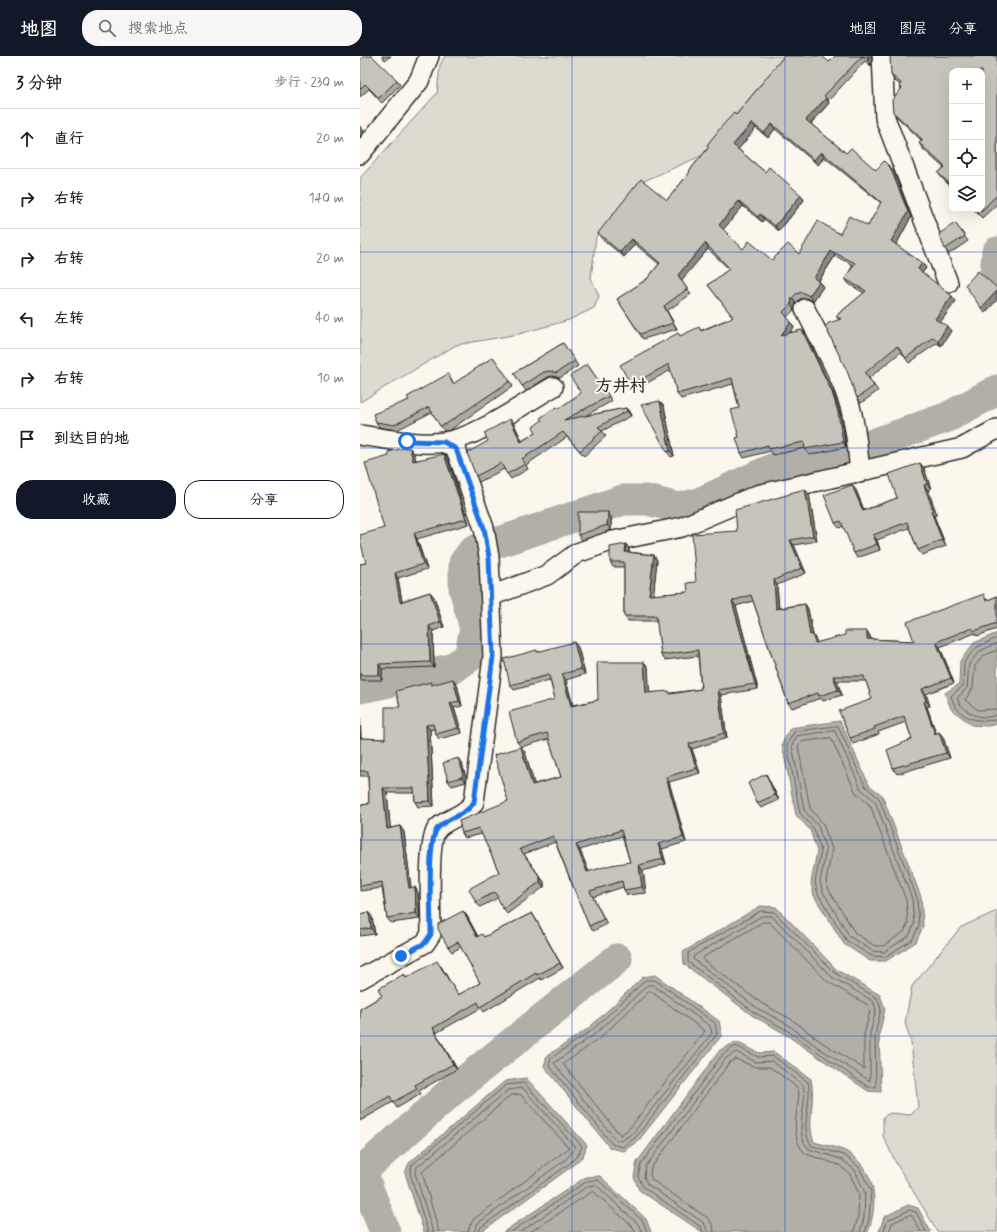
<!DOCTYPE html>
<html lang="zh">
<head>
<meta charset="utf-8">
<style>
	body { margin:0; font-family:Mynerve,"LXGW WenKai TC",sans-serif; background:#f6f6f6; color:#202124 }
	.controls { position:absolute; right:12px; top:12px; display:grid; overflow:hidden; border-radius:8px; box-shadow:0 4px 16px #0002 }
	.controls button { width:36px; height:36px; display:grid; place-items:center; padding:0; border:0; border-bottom:1px solid #e0e0e0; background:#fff; color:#202124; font:20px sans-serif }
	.stop { position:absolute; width:12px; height:12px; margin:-9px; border:3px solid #1a73e8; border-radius:50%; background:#fff }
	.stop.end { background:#1a73e8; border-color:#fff; box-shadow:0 1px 4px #0008 }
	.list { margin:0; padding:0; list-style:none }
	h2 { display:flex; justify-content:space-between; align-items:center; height:52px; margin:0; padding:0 16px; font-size:17px }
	h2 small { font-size:13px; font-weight:400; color:#757577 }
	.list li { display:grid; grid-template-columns:26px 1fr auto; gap:12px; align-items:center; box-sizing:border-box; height:60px; padding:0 16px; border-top:1px solid #e0e0e0 }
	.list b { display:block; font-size:15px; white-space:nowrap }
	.list em { font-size:13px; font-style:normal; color:#757577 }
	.actions { display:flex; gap:8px; padding:12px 16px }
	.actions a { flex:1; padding:9px 0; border:1px solid #111827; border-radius:16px; text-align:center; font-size:14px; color:#111827 }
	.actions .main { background:#111827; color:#fff }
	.icon { flex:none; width:22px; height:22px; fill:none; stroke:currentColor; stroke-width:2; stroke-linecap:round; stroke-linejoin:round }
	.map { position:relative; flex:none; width:637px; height:1176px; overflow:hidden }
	header { display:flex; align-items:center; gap:24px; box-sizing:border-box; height:56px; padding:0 20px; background:#111827; color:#fff }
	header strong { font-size:19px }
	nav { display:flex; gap:22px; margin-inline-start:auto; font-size:14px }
	.search { width:280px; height:36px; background:#f6f6f6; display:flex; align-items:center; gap:10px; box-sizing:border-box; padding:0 14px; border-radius:16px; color:#757577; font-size:15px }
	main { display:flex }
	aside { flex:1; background:#fff }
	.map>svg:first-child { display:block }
</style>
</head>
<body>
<header>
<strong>地图</strong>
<div class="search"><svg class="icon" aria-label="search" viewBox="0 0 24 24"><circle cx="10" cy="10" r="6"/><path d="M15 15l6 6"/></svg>搜索地点</div>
<nav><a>地图</a><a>图层</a><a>分享</a></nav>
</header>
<main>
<aside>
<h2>3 分钟<small>步行 · 230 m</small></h2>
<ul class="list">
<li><svg class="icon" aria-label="ahead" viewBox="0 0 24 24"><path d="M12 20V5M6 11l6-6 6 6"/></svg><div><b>直行</b></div><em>20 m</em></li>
<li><svg class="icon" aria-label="right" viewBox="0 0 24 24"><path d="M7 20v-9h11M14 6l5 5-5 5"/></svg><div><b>右转</b></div><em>140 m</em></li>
<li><svg class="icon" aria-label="right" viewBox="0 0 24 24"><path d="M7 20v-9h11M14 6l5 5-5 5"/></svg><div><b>右转</b></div><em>20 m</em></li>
<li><svg class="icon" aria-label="left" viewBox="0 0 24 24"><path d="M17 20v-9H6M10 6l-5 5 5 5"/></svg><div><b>左转</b></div><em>40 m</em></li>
<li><svg class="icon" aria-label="right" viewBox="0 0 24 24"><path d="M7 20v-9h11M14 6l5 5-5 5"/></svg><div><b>右转</b></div><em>10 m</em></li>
<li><svg class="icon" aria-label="arrive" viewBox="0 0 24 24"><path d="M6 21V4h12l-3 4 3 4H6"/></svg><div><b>到达目的地</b></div></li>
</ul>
<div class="actions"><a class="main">收藏</a><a>分享</a></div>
</aside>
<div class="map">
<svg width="637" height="1176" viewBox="0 0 637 1176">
	<rect width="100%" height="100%" fill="#fbf7ec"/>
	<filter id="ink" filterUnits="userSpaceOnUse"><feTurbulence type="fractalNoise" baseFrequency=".025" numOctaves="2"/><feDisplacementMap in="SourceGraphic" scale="8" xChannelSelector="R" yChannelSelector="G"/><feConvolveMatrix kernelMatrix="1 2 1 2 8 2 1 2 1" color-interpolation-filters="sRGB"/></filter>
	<g filter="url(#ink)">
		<path fill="#dddad0" stroke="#84827e" d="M85,0H424L343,99L284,125L236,181L231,222L239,240L234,252L209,264L159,278L96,289L0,346V122L77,37L80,9Z
			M637,855V1176H578L536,1107L523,1080V1061L530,1057L551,1059L558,1051L551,986L545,967L552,930L601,871Z"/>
		<path fill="#b1afa7" stroke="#7b7a75" d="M637,577V668L628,670L612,669L591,653L585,637L599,628L600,605L614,587Z
			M480,665L509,729L522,739L561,841L563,870L556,886L526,905H510L484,888L454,840L451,827L457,795L450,774L436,759L422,688L430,672Z
			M400,850L416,851L477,914L520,939L525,953L519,979L521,1036L508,1035L422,976L393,960L324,908L323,896Z
			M295,919L359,965L362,979L279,1084L264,1095L250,1092L184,1010L187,1000L229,972L283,921Z
			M376,986L399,997L414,996L451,1023C456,1046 446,1067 454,1086C464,1089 478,1091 487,1096C516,1114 519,1146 508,1176H342L279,1134L274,1121L277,1106L360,994Z
			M166,1022L227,1089L223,1100L211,1111L121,1176H64L45,1117L49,1107L145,1025Z
			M240,1120L286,1163L291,1176H143L226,1121Z
			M548,1149L558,1152L571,1176H519L524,1161Z"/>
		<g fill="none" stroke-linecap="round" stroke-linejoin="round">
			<path stroke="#61605d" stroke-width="1" d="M637,582L617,591L604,606L603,630L591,640C598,663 615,666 637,664
				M637,587L620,595L609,608L607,632L597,642C600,653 616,662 627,661C631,661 634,659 637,659
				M637,594L623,600L615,610L613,632L605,644L618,654L637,653
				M478,670L505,730L519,742L557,842L559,869L553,883L525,901L512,900L487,885L458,838L455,826L461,795L454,773L440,757L427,688L434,676Z
				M475,675L501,733L515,745L552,843L554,868L549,880L524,896L513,895L490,881L463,836L460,826L466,794L458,770L444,754L432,689L437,680Z
				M471,682L496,737L510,749L546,844L548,867L544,876L523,890H515L495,877L469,834L466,826L472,793L463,768L450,752L438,690L441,686Z
				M401,855L414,856L475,917L517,942L521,953L515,979L516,1031H508L425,973L395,957L328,906V897Z
				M402,860H412L472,921L513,945L516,954L510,978V1025L456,990L427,968L397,952L333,903L334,900Z
				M403,866H409L468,926L508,949L510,955L504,979V1013L460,985L431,963L401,947L343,904L344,901Z
				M286,924H295L355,967L357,978L276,1081L263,1091L252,1088L189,1009L191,1002L231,975Z
				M288,929H293L350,970L352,977L273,1077L261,1085L255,1083L194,1007L235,978Z
				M290,935L345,975L269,1073L260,1079L203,1008L239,983Z
				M68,1176L50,1117L52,1109L146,1029L164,1027L222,1090L219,1098L209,1108L121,1171L119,1176
				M73,1176L55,1117L56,1112L148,1034L163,1032L216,1092L205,1104L118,1167L114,1176
				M79,1176L62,1116L151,1039L160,1038L209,1092L114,1163L110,1169L108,1176
				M151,1176L227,1125L238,1124L283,1165L287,1176
				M160,1176L228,1130L236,1129L278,1168L282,1176
				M170,1176L233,1135L273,1171L275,1176
				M343,1176L341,1171L283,1131L278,1120L281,1108L363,998L376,990L398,1001L413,1000L448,1026C453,1045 438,1073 452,1090L484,1099L499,1111L511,1135L509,1163L505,1176
				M348,1176L344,1167L287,1128L284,1120L286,1110L366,1002L376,996L396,1006L412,1005L443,1029C449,1049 432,1076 449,1093L481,1103L495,1114L505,1137L504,1162L500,1176
				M354,1176L353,1170L349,1163L292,1124L290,1119L291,1112L370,1006L376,1003L395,1011H410L438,1032L439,1038C437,1057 429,1083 446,1098L479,1109L490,1118L499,1138L498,1161L494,1176
				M523,1176L528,1164L549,1154L556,1156L566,1176
				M529,1176L532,1167L549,1159L552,1160L561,1176"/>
			<path stroke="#b1afa7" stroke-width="31" d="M637,196L635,219L637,222
				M0,632L91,613L109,601L115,573L104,532V507L113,495L263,444H287L319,452L339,447L412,413L471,403L588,361L637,334
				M0,1112L25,1176
				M2,1115L93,1034L257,903"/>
			<g stroke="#2b2b2b" stroke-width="22">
				<path id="street" d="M522,0L525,62L588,227
					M0,98L59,25L69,0
					M445,253C460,284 480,316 490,350C496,372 498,394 500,417
					M0,379C27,383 58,390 85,386C118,381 163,348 193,331
					M131,540L187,519L217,497L248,486L322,471L397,439L602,392L637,373
					M0,923L65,887L71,878C71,858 67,786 77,773C85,763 106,760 114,746L133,601L129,501L124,472L96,393L84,386"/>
			</g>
			<use href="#street" stroke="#fbf7ec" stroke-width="19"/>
		</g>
		<path fill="#aba9a2" stroke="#2b2b2b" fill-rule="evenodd" d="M22,0H31L25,4Z
			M475,0H512L511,10L505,5L468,45L469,47L451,68L486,97L516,114L534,116L551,161L536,189L562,207L566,212L562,217L596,245L580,266L591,275L581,290L577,287L549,307L541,296L509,322L518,335L501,347L497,342L479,264L476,260L504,237L489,228L485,223L493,209L475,200L459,225L463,231L453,245L446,242L440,243L436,247L434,254L427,261L434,271L430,277L442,274L446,279L475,341L481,361L486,391L449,399L445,392L413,399L410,395L384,402L381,397L379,381V352L373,328L321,343L317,338L311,314L274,334L271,329L320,280L342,274L373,261L348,229L369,213L348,193L321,224L331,238L307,255L317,273L283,283L257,243L287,223L299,208L275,188L264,201L241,182L238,177L307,144L330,116L329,115L349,91L347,89L376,59L469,6ZM396,72L408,82L415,73L458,109L464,101L521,147L508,170L480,178L439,198L412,204L383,193L363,173L383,150L402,166L404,163L419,175L444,144L441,139L405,116L378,93Z
			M637,0V148L622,162L613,153H622L592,15V132L582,122L578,117L584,112L563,93L559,87L562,85L537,61L533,56L541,33L539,30L540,29L534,24L531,19Z
			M0,4L37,24L40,29L22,47L9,33L0,41Z
			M595,167L608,185L589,198L585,193Z
			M203,287L218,310L200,322L193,320L188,321L166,335L154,317Z
			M133,301L153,330L90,374L84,375L72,356L37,374L19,371L16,366L49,344L91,323L94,328Z
			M227,308L252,345L225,360L266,352L270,357L271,360L242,375L246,380L224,400L207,381L166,409L168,413L151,423L144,413L119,426L116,420L128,385L154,368L162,385L176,376L198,353L221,337Z
			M300,345L304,350L314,400L311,401L307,396Z
			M50,392L54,398L56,404L88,403L109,468L57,483L67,513L38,522L42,545L70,536L74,541L84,571L73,575L74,611L22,613V624H0V508L6,507L24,472L29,400Z
			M564,412L571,433L568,434L577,459L574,460L586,490L562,499L558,494L549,472L517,484L520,494L497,502L494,497L484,470L479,472L475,467L496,434L504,454L537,442Z
			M449,438L457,485L434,489L446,517L417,529L419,552L445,548L448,553L453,579L456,584L457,587L507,575L510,580L511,583L554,585L627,543L628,544L637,540V573L617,580L615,577L580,591L594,627L566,638L570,650L567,651L576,677L579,676L583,681L590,702L537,718L533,712L552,683L546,666L518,676L519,678L493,688L490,682L512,643L506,625H477L482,639L463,645L461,642L432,652L428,647L393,545L376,550L398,633L361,639L367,682L332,693L340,717L309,726L326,786L302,793L306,808L283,815L286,837L267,839L264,834L263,831L233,841L247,868L233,875L229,870L195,786L164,798L184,826V831L147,858L138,842L120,851L116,846L139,816L122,778L105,782L102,777L148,745L165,696L174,728L201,721L189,683L161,691L157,686L195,643L190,624L154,634L150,629L178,596L218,591L225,618L206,624L213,649L238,644L284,606L288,611L289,637H311L341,633L338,600L305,604L301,599L297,565H268L264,560V511H253L250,506L266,488L269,493V496L294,499L297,504L293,539L328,536L377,475ZM262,780L270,806L229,816L220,794Z
			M251,461V474L222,484L218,479Z
			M97,628L102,650L94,652L102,677L79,683L76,678L74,673L70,674L74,750L58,751L55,746L54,737H27L30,772L40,770L44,776L51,832L55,831L58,837L60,863L31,867L27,862L22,832L0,835V749L9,748L8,720H0V658L1,682L25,683L40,651L73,629Z
			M102,707L106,722V726L92,730L88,725Z
			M406,718L419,744L401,752L397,747Z
			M103,855L107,860L118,881H124L172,857L175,862L203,912L181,924L180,922L124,956L121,952L76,977L97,1013L59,1035L61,1038L37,1052L33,1046L0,1065V953L22,940L44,918L47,922L81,910L98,939L120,927L101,891L92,896L88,891Z
			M0,858L12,861L15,878L0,880Z"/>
		<path fill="#8b8984" stroke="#2b2b2b" d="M508,0H512L511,10L508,4Z
			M466,42L469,47L449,69L446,64Z
			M392,67L396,72L377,95L373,89Z
			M412,68L415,73L408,82L404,77Z
			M1,70L4,75L0,81V71Z
			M461,96L464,101L458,109L454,104Z
			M530,111L534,116L551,161L535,191L531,185Z
			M441,139L444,144L419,175L415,170Z
			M379,145L383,150L363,174L359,169Z
			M400,158L404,163L402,166L398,161Z
			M272,183L275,188L264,201L260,196Z
			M345,187L348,193L321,225L318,219Z
			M471,195L475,200L457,227L454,222Z
			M562,207L566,212L561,218L558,213Z
			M459,226L463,231L453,245L449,240Z
			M637,235V244L625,257L621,252Z
			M592,240L596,245L579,268L575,263Z
			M432,242L436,247L434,254L431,248Z
			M304,250L307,255L317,273L313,267Z
			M431,266L434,271L425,284L421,279Z
			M587,270L591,275L581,290L578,285Z
			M442,274L446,279L475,341L481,361L486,391L483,386Z
			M300,345L304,350L314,400L310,395Z
			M266,352L270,357L271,360L267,355Z
			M150,363L154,368L165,391L161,386Z
			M50,392L54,398L57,410L53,405Z
			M84,398L88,403L109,468L106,463Z
			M560,407L564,412L571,433L567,428Z
			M492,429L496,434L506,460L503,455Z
			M564,429L568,434L577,459L573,454Z
			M445,433L449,438L457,485L453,480Z
			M571,455L574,460L586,490L582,484Z
			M248,456L251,461V474L247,469Z
			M54,477L57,483L67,513L63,508Z
			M513,479L517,484L520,494L517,488Z
			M430,484L434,489L446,517L442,512Z
			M266,488L269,493V501L265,496Z
			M294,499L297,504L293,544L289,539Z
			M35,517L38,522L43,551L40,546Z
			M414,524L417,529L419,558L416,553Z
			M70,536L74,541L84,571L80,566Z
			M372,545L376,550L398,633L395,628Z
			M445,548L448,553L453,579L456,584L459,593L450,579Z
			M69,570L73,575L74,611L70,606Z
			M507,575L510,580L511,588L507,583Z
			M214,586L218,591L225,618L221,613Z
			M576,586L580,591L594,627L591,622Z
			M284,606L288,611L290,642L286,637Z
			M19,608L22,613V624L19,619Z
			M202,618L206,624L214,655L211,650Z
			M473,620L477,625L482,639L478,634Z
			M93,623L97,628L102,650L99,645Z
			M562,633L566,638L570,650L566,645Z
			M358,634L361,639L367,682L364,677Z
			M564,646L567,651L578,683L575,678Z
			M90,647L94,652L102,677L98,672Z
			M0,658V659L1,687L0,686Z
			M66,669L70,674L74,750L70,745Z
			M579,676L583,681L590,702L586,697Z
			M329,688L332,693L340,717L336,712Z
			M161,691L165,696L176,734L172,729Z
			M98,702L102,707L106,722V726L102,721Z
			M406,718L419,744L415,739Z
			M306,721L309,726L326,786L323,781Z
			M23,732L27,737L31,778L27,773Z
			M40,770L44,776L52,838L49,832Z
			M298,788L302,793L306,808L303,803Z
			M216,789L220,794L231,821L227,816Z
			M279,809L283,815L286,837L282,831Z
			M180,821L184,826V831L180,826Z
			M55,831L58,837L60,863L56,857Z
			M103,855L107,860L121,886L117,881Z
			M9,856L12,861L15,878L11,872Z
			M172,857L175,862L203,912L200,907Z
			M73,972L76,977L97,1013L93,1008Z"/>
		<path fill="#c7c4bc" stroke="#2b2b2b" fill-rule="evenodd" d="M4,0H12L37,24L19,42L5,28L0,33V4Z
			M424,0H462L469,6L475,0H502L464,40L466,42L446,64L486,97L491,92L516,114L524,105L530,111L548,156L531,185L562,207L558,213L592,240L575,263L587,270L578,285L573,281L546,302L537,290L505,317L514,330L497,342L487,315L465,270L469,267L481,263L476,260L506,235L485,223L495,207L471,195L454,222L459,226L449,240L442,236L436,238L432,242L431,248L423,256L431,266L421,279L442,274L472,336L478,356L483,386L445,393L444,386L409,393L408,389L381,397L376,382L379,381L371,354L379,352L372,322L317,338L309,308L271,329L260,309L318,277L320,280L339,271L341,275L373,261L348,229L369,213L368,211L345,187L318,219L327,233L304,250L313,267L280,278L257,243L287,223L300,207L272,183L260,196L238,177L281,123L307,144L330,116L329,115L349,91L347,89L362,70L374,57L376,59ZM392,67L404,77L412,68L454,104L461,96L521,146L508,170L489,160L480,178L458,165L439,198L428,188L412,204L389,185L383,193L359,169L379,145L398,161L400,158L415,170L441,139L409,111L405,116L373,89Z
			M502,0H508V4Z
			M530,0H637V139L619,157L615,153H622V15H592V130L578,117L585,111L559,87L563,84L533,56L532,44L542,32L539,30L541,27L531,19Z
			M595,167L605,180L585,193L579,178Z
			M618,215L637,232V235L621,252L605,229Z
			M203,287L215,305L196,317L190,315L184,316L162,330L154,317Z
			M133,301L150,325L86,368L80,370L69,351L34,369L16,366L13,358L49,344L47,341L88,318L93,328Z
			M227,308L249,340L204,364L266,352L267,355L238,371L242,375L220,395L203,376L162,403L165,408L147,418L141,407L116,420L107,397L128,385L124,377L150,363L161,386L176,376L173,371L182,364L180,362L196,351L198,353L221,337L210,320Z
			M300,345L310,395L307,396L281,349Z
			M44,392H50L53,405L84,398L106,463L54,477L63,508L35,517L40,546L70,536L80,566L69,570L70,606L19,608V619H0V508L6,507L0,484V479L24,472L5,407L29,400L28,396Z
			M560,407L567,428L564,429L573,454L571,455L582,484L558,494L547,466L513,479L517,488L494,497L481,465L475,467L464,439L492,429L503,455L537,442L529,418Z
			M445,433L453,480L430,484L442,512L414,524L416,553L445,548L450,579L452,578L455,587L485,579V575H507V583L554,585L547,566L624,538L626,545L637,540V567L614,575L612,572L576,586L591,622L562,633L566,645L564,646L575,678L579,676L586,697L533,712L527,694L552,683L544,660L514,671L515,673L490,682L479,655L512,643L504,620H473L478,634L459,640L458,637L428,647L391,539L372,545L395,628L358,634L364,677L329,688L336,712L306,721L323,781L298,788L303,803L279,809L282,831L264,834L262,825L230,835L244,863L229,870L193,780L160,793L180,821V826L143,853L135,836L116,846L109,833L139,816L119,772L102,777L99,765L148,745L134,699L161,691L172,729L201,721L187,677L157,686L149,656L195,643L189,619L150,629L144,603L177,594V596L214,586L221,613L202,618L211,650L238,644L237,606H284L286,637L309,635L310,638L341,633L338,594L301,599L296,560H264V506H250V491L266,488L265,496L294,499L289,539L328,536L327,527L336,526L332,478L377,475L375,454L430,438V437ZM261,774L270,806L251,809L227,816L216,789Z
			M218,456H248L247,469L218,479Z
			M93,623L99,645L90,647L98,672L76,678L73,668L66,669L70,745L55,746L54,732H23L27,773L40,770L49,832L55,831L56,857L27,862L22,826L0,830V749L9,748L8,715H0V682L25,683V651H40L36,635L71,626V629Z
			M98,702L103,716L102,721L88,725L83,707Z
			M406,718L415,739L397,747L388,727Z
			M103,855L117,881L122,878L124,881L172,857L200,907L177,919L176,917L120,951L118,946L73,972L93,1008L55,1029L57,1033L33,1046L30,1040L0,1057V953L22,940L18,933L44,918L46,922L77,905L98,939L120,927L98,886L88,891L78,873V868Z
			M9,856L11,872L0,874V858Z"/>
	</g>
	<g fill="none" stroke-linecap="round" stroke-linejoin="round" filter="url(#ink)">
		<path stroke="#1a73e8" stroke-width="5" d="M41,900L65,887L71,878C71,858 67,786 77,773C85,762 106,760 114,746L133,601L129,501L124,472L96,393L84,386L47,385"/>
	</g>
	<path fill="none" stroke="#1d4ed8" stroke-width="1" stroke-opacity="0.55" d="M212,0V1176M425,0V1176M0,196H637M0,392H637M0,588H637M0,784H637M0,980H637"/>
	<g text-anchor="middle" stroke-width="4" stroke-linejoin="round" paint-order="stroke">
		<g font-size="17" font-weight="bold" fill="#2b2b2b" stroke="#fbf7ec">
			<text x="261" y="335">方井村</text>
		</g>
	</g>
</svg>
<div class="controls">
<button>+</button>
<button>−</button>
<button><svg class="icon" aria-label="locate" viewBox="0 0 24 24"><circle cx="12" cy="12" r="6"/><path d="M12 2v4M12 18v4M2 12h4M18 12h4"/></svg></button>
<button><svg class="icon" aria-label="layers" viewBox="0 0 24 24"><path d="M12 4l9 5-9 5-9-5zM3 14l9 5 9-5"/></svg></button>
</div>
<div class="stop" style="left:47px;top:385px"></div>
<div class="stop end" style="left:41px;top:900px"></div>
</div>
</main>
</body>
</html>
